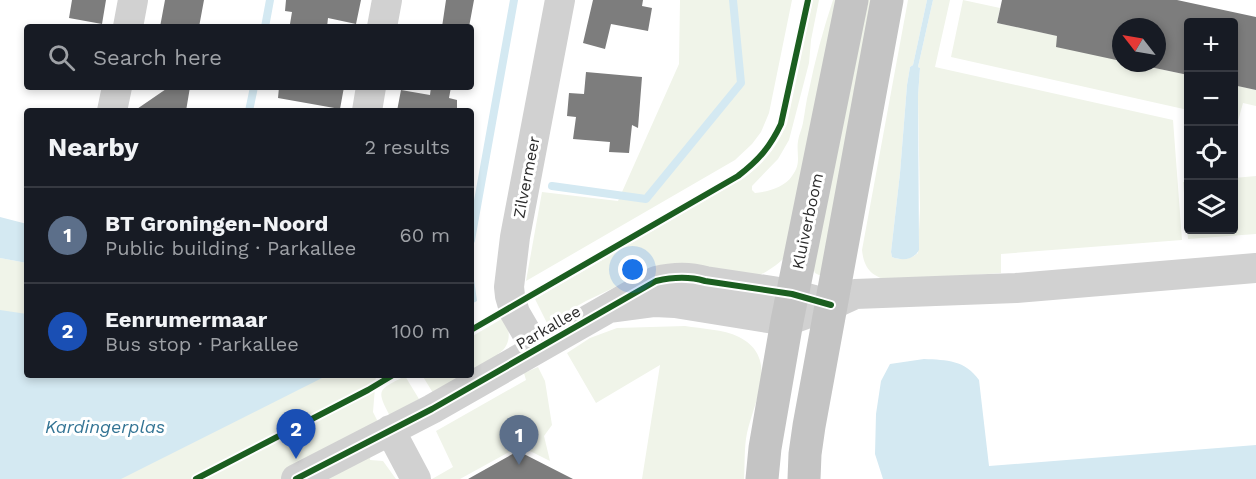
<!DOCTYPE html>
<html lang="en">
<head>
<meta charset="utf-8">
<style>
	body { margin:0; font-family:"Work Sans",sans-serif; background:#20242c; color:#f1f3f6 }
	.controls { position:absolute; right:18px; top:18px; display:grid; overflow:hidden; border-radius:6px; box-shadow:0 3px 9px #0003 }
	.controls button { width:54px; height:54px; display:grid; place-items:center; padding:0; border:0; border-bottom:2px solid #363941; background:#171b24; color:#f1f3f6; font:30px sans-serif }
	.compass { position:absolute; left:1112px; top:18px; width:54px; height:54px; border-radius:50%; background:#171b24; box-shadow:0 3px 9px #0003; rotate:301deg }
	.you { position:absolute; left:633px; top:270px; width:21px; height:21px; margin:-15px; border:4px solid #fff; border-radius:50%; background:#1a73e8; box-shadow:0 0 0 9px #1a73e833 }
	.badge { display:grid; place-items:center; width:39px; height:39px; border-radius:50%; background:#b45309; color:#fff; font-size:20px; font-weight:700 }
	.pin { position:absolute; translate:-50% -50px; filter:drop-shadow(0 2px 3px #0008) }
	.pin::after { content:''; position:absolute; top:32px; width:21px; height:18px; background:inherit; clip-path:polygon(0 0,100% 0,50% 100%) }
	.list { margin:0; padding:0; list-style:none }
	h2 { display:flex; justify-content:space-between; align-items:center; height:78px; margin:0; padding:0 24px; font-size:26px }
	h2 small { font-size:20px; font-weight:400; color:#9ea1a6 }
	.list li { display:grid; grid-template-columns:39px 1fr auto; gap:18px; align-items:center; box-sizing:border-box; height:96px; padding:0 24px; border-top:2px solid #363941 }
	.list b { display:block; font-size:22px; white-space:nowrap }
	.list p { margin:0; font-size:20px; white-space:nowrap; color:#9ea1a6 }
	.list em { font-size:20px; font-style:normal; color:#9ea1a6 }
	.icon { flex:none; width:33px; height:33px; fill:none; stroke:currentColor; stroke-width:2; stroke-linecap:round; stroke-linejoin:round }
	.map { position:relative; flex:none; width:1256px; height:479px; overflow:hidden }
	.search { position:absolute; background:#171b24; box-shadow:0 3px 9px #0003; left:24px; top:24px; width:450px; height:66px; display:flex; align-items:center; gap:15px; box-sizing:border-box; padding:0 21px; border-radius:6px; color:#9ea1a6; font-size:22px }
	.panel { position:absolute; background:#171b24; box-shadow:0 3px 9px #0003; left:24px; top:108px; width:450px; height:270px; border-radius:6px }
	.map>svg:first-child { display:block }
</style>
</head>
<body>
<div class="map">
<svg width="1256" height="479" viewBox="0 0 1256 479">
	<rect width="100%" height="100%" fill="#fff"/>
	<path fill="#f0f4e9" d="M680,0H792L769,113L761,132L752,144L735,160L526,281L542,192L618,201L679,64Z
		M813,0H819L811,40L809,63L789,140L778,159L752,186V190L755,193C767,192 785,187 792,176C802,163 796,154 798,141C799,134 802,129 803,123C805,112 806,101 809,90C815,60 823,30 833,0H844L788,254C779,264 770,270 758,276L630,280L586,301L547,323L535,299L744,178C766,161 775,149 787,124Z
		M859,0H879L821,275H819L815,273L810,260Z
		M908,0H927L913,65L910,67L907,85L900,173L891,252L892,257C902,261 911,259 918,253L920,208L918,96L920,68L918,67L933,0H950L935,67L1173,120L1182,240L1001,254V273L891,281C872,277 864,269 862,250Z
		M963,0L1000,8L997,23L1095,44L1121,61V63H1131L1188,75V110L951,57Z
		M1234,85L1256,90V106L1243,103L1238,121L1234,120Z
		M1256,176V234L1188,239L1183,182H1188V230H1234V178Z
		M0,258L27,263V375H376L373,412L378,422L372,425L370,460L383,461L396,479H0Z
		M505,317C510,331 512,345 498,354L499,357L471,372V337Z
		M685,326C702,329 723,329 739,337C780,358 754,401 747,433C744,447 745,464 744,479H642L660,365L596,403L567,353L590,338L617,328Z
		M538,367L545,381L552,425L544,436L550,461L520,446L460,479H432L453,467L436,431L526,380L524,373Z
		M422,375H465L433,393Z
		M405,376L419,399L390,416C375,388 379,390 405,376Z"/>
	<path fill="#d4e9f2" d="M927,0H933L918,67L920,68L918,96L919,250C914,260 902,261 892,257L891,252L900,173L907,85L910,67L913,65Z
		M0,217L27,224V263L0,258Z
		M471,257L477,301L471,304Z
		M0,310L27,314V375H328L121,479H0Z
		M924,359C947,360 965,360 979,380L989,466L1256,445V479H883L875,454L876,414L881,381L890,364Z"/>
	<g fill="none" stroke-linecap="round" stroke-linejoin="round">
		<path stroke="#d4e9f2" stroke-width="8" d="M265,27L270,0
			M249,111L254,87
			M552,186L646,199L741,83L733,0
			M471,240L514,0"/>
	</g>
	<path fill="#7d7d7d" d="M72,0H106L102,24L69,18Z
		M165,0H204L199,27H160Z
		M286,0H361L356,24L328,18L327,27H305L290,24L292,12L285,11Z
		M446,0H474L469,27H442Z
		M593,0H643L642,6L652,8L648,31L611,24L605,49L583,43Z
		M1002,0H1177L1256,17V90L1233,85V22H1188V75L1131,63H1157V27H1121V61L1056,47L1057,36L997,23Z
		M586,72L642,77L638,128L632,125L629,153L609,152L610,142L573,139L576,117L567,116L569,93L584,94Z
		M169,87H190L186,111H134Z
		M279,87H344L340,109L278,98Z
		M431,87H451L449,98L457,100V111H397L401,90L430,95Z
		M518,451L573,479H468Z"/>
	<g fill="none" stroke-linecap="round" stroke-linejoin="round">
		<path stroke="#d1d1d1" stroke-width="30" d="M128,27L133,0
			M382,27L387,0
			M112,111L117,87
			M367,111L371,87
			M610,308L655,302L675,303L787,321L831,305L855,294L1016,288L1256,268
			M536,349L515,313L510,296L509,287L515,237L560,0
			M390,430L416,479
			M296,479L432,409L656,281C673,277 688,276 705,281L792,294L814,300"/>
		<path stroke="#c4c4c4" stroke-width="33" d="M762,479L765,448L787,321L852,0
			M804,479L805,454L809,426L887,0"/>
		<g stroke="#fff" stroke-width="10">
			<path id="cycleway" d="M471,330L738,176C759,160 770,147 781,124L808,0
				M196,479L368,390L393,375
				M296,479L432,409L656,281C673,277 688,276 705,281L792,294L831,305"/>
		</g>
		<use href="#cycleway" stroke="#1b5e20" stroke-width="6"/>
	</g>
	<g text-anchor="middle" stroke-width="6" stroke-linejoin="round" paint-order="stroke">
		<g font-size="16" fill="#2c2c2c" stroke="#fff">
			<text transform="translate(526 177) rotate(-79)" y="6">Zilvermeer</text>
			<text transform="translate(807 221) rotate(-78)" y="6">Kluiverboom</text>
			<text transform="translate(548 327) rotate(-30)" y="6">Parkallee</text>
		</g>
		<g font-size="18" font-style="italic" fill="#337494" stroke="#fff">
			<text x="105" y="433">Kardingerplas</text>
		</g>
	</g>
</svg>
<div class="controls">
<button>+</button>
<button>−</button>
<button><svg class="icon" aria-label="locate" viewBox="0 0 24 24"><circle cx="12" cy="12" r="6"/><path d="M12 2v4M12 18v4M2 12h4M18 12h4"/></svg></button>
<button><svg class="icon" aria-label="layers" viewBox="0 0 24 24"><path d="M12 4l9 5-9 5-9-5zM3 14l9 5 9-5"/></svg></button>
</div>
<svg class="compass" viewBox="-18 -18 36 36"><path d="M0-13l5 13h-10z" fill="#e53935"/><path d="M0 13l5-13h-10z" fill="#9ea1a6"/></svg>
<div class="you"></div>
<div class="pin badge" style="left:519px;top:465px;background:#5c6f8a">1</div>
<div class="pin badge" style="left:296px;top:459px;background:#1a4fb4">2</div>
<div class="search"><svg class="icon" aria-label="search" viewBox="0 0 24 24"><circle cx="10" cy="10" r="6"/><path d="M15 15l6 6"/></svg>Search here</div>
<section class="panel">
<h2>Nearby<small>2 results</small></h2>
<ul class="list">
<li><span class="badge" style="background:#5c6f8a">1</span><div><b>BT Groningen-Noord</b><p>Public building · Parkallee</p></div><em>60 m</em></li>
<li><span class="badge" style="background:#1a4fb4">2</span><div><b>Eenrumermaar</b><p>Bus stop · Parkallee</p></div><em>100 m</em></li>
</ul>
</section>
</div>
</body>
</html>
